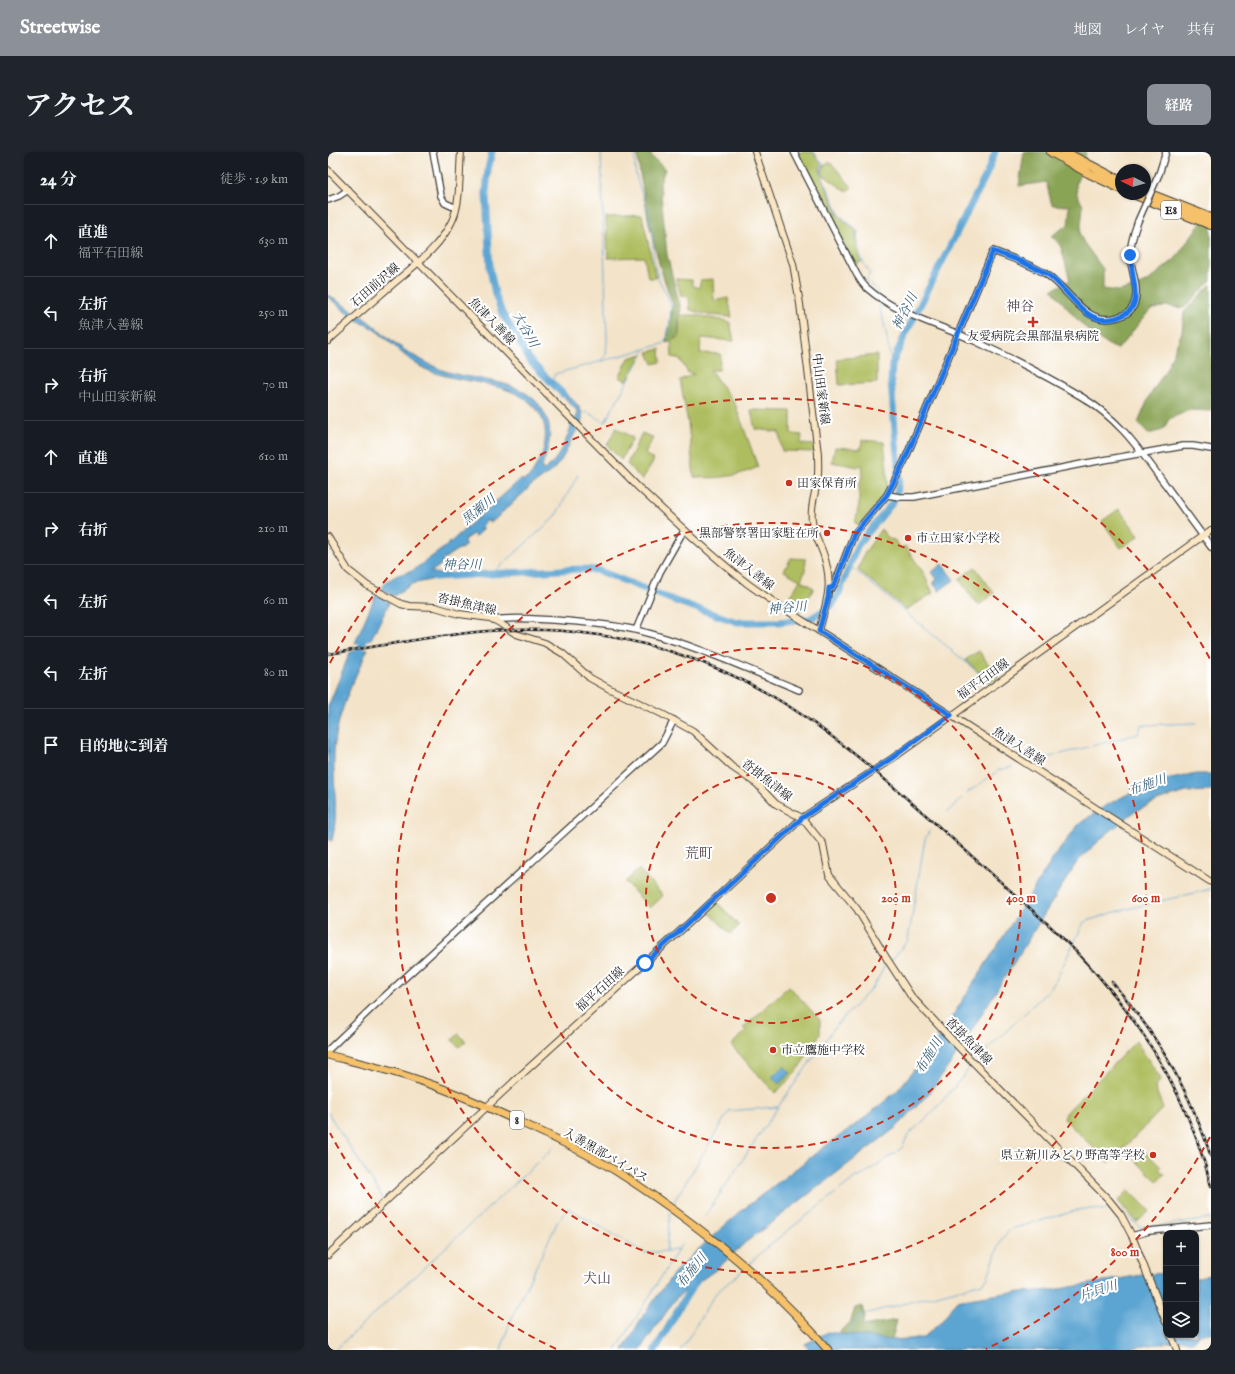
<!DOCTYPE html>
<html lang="ja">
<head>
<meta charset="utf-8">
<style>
	body { margin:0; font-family:"IM FELL English","Noto Serif JP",serif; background:#20242c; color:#f1f3f6 }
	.controls { position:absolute; right:12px; bottom:12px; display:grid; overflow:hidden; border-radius:8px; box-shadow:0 1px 3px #0004 }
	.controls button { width:36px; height:36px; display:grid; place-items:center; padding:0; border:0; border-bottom:1px solid #363941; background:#171b24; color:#f1f3f6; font:20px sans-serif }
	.compass { position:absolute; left:787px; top:12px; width:36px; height:36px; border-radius:50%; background:#171b24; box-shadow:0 1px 3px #0004; rotate:276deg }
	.stop { position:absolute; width:12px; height:12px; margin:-9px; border:3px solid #1a73e8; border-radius:50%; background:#fff }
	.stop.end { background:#1a73e8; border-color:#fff; box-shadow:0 1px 4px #0008 }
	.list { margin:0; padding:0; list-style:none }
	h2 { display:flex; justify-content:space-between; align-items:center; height:52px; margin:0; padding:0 16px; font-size:17px }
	h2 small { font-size:13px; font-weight:400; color:#9ea1a6 }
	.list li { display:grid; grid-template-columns:26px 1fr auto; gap:12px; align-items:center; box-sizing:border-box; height:72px; padding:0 16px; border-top:1px solid #363941 }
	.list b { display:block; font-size:15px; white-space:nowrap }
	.list p { margin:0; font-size:13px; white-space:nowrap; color:#9ea1a6 }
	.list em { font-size:13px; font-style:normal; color:#9ea1a6 }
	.icon { flex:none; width:22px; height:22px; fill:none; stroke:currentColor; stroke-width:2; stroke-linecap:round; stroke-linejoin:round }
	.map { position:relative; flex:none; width:883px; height:1198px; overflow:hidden; border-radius:8px }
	header { display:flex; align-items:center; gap:24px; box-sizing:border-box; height:56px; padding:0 20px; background:#8c9099; color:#fff }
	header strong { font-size:19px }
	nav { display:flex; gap:22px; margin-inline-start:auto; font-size:14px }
	.intro { display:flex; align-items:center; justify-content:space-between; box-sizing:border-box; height:96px; padding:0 24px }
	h1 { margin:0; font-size:28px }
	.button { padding:10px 18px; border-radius:8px; background:#8c9099; color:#fff; font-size:14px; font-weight:700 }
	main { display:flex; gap:24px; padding:0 24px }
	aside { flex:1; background:#171b24; border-radius:8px; box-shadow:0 1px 3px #0004 }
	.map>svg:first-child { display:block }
</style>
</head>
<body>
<header>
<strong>Streetwise</strong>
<nav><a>地図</a><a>レイヤ</a><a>共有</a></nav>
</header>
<div class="intro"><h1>アクセス</h1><a class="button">経路</a></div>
<main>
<aside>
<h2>24 分<small>徒歩 · 1.9 km</small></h2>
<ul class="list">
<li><svg class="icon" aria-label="ahead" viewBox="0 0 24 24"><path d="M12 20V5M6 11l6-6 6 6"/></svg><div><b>直進</b><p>福平石田線</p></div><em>630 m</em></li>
<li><svg class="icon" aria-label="left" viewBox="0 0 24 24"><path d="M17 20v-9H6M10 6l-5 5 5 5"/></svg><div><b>左折</b><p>魚津入善線</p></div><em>250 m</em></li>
<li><svg class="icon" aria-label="right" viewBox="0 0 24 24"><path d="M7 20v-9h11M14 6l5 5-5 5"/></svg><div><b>右折</b><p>中山田家新線</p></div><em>70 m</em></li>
<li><svg class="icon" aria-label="ahead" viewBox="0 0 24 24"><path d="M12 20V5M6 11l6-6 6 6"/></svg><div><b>直進</b></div><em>610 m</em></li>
<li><svg class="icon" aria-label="right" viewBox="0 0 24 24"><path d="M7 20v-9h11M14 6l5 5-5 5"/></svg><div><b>右折</b></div><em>210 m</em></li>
<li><svg class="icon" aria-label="left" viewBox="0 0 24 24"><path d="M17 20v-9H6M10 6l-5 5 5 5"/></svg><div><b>左折</b></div><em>60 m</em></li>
<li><svg class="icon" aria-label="left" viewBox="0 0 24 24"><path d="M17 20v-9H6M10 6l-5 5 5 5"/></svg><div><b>左折</b></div><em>80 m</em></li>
<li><svg class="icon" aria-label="arrive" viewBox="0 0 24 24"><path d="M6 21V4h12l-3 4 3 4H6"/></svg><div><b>目的地に到着</b></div></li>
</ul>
</aside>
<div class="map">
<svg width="883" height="1198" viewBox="0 0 883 1198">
	<rect width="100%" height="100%" fill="#fff"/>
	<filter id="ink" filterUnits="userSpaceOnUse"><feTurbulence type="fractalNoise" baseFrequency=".025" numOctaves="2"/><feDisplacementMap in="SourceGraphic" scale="8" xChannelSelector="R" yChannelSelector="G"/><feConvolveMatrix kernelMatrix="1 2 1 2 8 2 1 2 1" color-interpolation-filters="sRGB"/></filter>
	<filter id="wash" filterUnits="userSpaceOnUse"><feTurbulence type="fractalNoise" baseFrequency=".012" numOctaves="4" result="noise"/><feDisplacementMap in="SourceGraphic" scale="16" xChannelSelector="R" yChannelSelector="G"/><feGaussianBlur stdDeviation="0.9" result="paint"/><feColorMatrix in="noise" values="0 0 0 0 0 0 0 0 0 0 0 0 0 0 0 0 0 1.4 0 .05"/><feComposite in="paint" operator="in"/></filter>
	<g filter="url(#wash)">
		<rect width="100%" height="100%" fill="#f3e3c8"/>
		<path fill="#aebd5f" stroke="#656c3e" d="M469,0H486L493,12L492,21L511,64L529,80L528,87L533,110L527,113Z
			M501,10L504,12L524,35L519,40L494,22L496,13Z
			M314,63L328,126H320L316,105L280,106L278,65Z
			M348,127L364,128V133L371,136L373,128L385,127L386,149L400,146L404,165L380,163L362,158L361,145L353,144Z
			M351,163H368L402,170L406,189L373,186L372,201L393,202L391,218H382L407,252L430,315C408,325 391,327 366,325L360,271L352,228L366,222L360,221L352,207L344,205L343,188L351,185Z
			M332,197L333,210L325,212L320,200Z
			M315,202L299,229L291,225L301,206Z
			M549,203V231L511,233L509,207Z
			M423,258L463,259V282L474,283L473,292L486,293L487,300L454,299L451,280L427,277Z
			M288,276L305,286L293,308L279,293Z
			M314,281L325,286L317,302L326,308L314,328L299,312Z
			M534,288L556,290C557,302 562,329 557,340C551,353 540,363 531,373L527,371L531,352V334L534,324L533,312L530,315L504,310L507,295L533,297Z
			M791,357L811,384L793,396L774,369Z
			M553,377L562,388L565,387L573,396L577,394L597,423L601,433L605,441L578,458L530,418L536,402Z
			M463,406L478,407L477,418L473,429L486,436L472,460L458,452L472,428L456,419Z
			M647,415L666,441L653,452H649L631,427Z
			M651,499L670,525L663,531L637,508Z
			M311,717L335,744L322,756L297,730Z
			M389,750L411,774L402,782L380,759Z
			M461,834L492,868V882L467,922L447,941L403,893L418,879L415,876Z
			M131,882L138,889L131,895L124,888Z
			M808,889L833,927L827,936L835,956L781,1011L736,967L738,961Z
			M814,997L833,1015L831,1017L837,1022L829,1029L805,1006Z
			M801,1038L822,1059L809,1070L790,1049Z"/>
		<path fill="#8aa456" stroke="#536039" d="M309,0H323V4L337,17L332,31L339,103L353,158L351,163V185L338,191L345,153L332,115L321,71L311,16Z
			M696,0H758L755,16L748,31L749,42L755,54L752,83L756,91L775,117V137L791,139L803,136L820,129L847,107L883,56V129L856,156L839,154L822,158L790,197C762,187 743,160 724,138L742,128L732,92L723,84L740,73L742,54L724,53L718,30L691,34Z
			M883,132V259L862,258L841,267L835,278L820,282L810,271L821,245L839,216L854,180L856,160Z
			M534,1154L537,1166L534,1174L569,1168L562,1195L500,1191L512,1179L522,1171L527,1156Z"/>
		<path fill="#5ba4d2" stroke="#3c6077" d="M0,143C12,151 24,158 36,166C55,180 71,197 92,207C99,211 107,215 114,218C146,230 194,225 214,257C227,278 221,294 214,315V317L216,318C230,309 238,290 243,274C245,269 249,266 250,260L223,231C235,241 260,253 253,271C251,275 250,279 247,281L234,307L225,318L203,334L164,370L161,371L162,369H158L155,373L152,379L156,377L146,386L147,383L145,382L137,387L136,390L138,393L133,397H131C125,400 120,404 115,408L114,412L103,420L120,424L84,432L66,444L53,437L59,429L70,423L84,419L117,395L192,328C203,329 207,316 211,308C217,298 219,283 216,272C202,225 131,235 95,216C78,207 65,192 50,180C43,175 36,172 29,168C18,162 9,152 0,145Z
			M614,412L626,428L611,439L605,431L609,427L604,420Z
			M48,442L61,450L60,454L43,487L27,491Z
			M40,497C24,532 6,567 6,606C5,634 11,661 4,689L0,687V555L22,500Z
			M869,622H883V639L858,640L832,648L806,660L775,685L749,710L625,908L601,941L570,974L418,1090L389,1117L349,1145L312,1198H295L316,1162L347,1120L376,1092L413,1059L496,995L534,968L569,939L606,893L726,705L751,672L777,654L821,631Z
			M456,914L463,921L451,932L444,925Z
			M838,1121V1183H868V1127L883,1122V1181L872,1182L865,1190L856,1188L790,1198H481L477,1192L500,1180L563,1188L595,1186L613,1170L628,1149L678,1141L725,1138L814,1123Z"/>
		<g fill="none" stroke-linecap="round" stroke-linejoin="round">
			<path stroke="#5ba4d2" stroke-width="1" d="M485,0L495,12L493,21L512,63L530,79C528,96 532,107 542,121L538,128L549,138V142
				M550,147C552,159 556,169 558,181C560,191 561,201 564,212
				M272,209L278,203L279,188L273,0
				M223,230L227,222L335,192L341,182L343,154L339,143L330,126L326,107L322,62L310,31L307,18V0
				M255,261L259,260L277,270L317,198
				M522,414L663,531
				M164,422L227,365L250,323
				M706,609L810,582L811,580L813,573L868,571
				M639,641L671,618L684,615
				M619,660L634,646
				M563,809L580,788L597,687L602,678
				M648,908L720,839L727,830L756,770L787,760L883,737
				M0,961L55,1046
				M344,1053L401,959L449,955
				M792,1058H795L806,1070L814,1076L883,1067
				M50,1061L58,1053
				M377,1064L450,955L507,875L546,834L558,812
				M338,1099L342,1060
				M420,1113L439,1095L528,1025H532L574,996L580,983L603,962L634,926L644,912
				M520,1184L528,1170L536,1162L655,1131L659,1127L673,1088L683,1077L754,1057C765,1056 775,1059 786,1058
				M7,1198L225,996
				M173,1198L181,1173L190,1152L229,1071L240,1056L317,1101L350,1098
				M288,1198L350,1098L353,1093
				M353,1198L387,1142L415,1118"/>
			<path stroke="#5ba4d2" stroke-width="7" d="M164,0L160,17L158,42L162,117L167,142L174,161L203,210L235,242
				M107,425L252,417L269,418L350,450L409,470H450L482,467L504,453L511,441L529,394L565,350L569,340L571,327L563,230L564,212L577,183L659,21L667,0
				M28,506L39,481
				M327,1198C342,1174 353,1149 370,1127"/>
		</g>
	</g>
	<g filter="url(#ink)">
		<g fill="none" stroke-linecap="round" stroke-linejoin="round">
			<g stroke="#3c3a36" stroke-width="8">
				<path id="tertiary" d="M105,0L113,44L117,51L128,56
					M466,0L528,121C531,126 534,132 539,136C569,163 613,173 649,190C685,207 720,225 754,245C793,269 810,296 837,332C852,353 868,374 883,395
					M831,22L838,0
					M0,48L11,44L20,38
					M559,343L572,345H586L759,311L855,294H865L883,297
					M501,436H504L508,429L526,382L559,343L576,310L665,99C683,106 702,112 718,122C742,137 757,176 790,165C798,163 805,158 807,149C811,135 803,118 802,104C802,92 806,80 810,69
					M166,468C185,465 205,467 224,468C252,470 281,472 308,478C365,492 417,516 471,538
					M308,478L332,420L356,378
					M0,898L46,854L334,591L346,568
					M804,1084L821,1079L883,1073"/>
			</g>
			<g stroke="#3c3a36" stroke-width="8">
				<path id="secondary" d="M427,0L465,112L472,152L490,302C490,311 491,320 489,330C487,343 482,355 484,369C485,380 491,390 495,401C506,432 499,448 491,479
					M0,18L310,335C346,368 381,402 420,432C445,450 470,466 496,482L883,730
					M0,189C22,169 44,150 66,131C87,113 112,95 124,69C133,51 131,21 133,0
					M0,385L20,418L40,434L73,452L81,454L107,455L131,462L162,466L170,470L188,482L217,491L234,501L262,526L282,537L334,562L365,579L404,615L429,632L448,652L474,666L495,692L501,723L529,757L559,807L583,844L641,906L781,1048L793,1063L804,1084L838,1170
					M0,1103L193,923L361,771L474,666L565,606L883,378
					M843,1183L849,1198"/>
			</g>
			<g stroke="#3c3a36" stroke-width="9">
				<path id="trunk" d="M0,903C31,911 63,918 93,929C132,942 168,959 205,976C233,989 262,1003 288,1019C365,1068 441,1129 500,1198"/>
			</g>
			<g stroke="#3c3a36" stroke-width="10">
				<path id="motorway" d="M723,0L760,21L793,37
					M737,0L793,29
					M817,40L883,66
					M805,42L883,73"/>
			</g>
			<use href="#tertiary" stroke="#fff" stroke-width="5.5"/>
			<use href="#secondary" stroke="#fbe6c4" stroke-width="6"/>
			<use href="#trunk" stroke="#f5c16b" stroke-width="7"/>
			<use href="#motorway" stroke="#f5c16b" stroke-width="8"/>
			<g stroke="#1c1c1c" stroke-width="2.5">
				<path id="rail" d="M0,502C72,491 144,475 217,478C303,481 389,508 462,555C515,589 562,632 609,673C647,707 685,741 723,775C800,847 857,931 883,1034
					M784,830C828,881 863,941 883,1005"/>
			</g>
			<use href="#rail" stroke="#fff" stroke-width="1" stroke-dasharray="3" stroke-linecap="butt"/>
			<g stroke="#3c3a36" stroke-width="8" stroke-linecap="butt">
				<path id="tertiary-bridge" d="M810,69L831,22"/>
			</g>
			<use href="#tertiary-bridge" stroke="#fff" stroke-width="5.5"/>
		</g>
	</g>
	<g fill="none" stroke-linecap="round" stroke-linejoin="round" filter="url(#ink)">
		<path stroke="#1a73e8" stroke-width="5" d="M317,811L474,666L564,606L623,563L491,479L500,446L501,436H504L508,429L526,382L559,343L576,310L665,99C683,106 703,112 719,122C734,132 744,150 759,161C767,167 778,169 788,166C811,159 809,144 805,124C804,117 803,110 802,103"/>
	</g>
	<g fill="none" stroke="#c8321e" stroke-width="2" stroke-dasharray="7 5">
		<circle cx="443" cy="746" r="125"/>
		<circle cx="443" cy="746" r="250"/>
		<circle cx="443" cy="746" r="375"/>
		<path d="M882 985A500 500 0 0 1 658 1197M228 1197A500 500 0 0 1 2 981M2 511A500 500 0 0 1 882 507"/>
	</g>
	<g fill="#c8321e" stroke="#fff" stroke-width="1.5">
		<path d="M703 164h4v4h4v4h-4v4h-4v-4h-4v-4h4z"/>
		<circle cx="461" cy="331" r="4"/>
		<circle cx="499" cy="381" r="4"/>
		<circle cx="580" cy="386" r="4"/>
		<circle cx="445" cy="898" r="4"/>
		<circle cx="825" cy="1003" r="4"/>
	</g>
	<g text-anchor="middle" stroke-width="4" stroke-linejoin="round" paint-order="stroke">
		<g fill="#fff" stroke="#606060" stroke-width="1">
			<rect x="833" y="49" width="20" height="18" rx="3"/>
			<rect x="182" y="959" width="14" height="18" rx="3"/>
		</g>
		<g font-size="11" font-weight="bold" fill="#1c1c1c">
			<text x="843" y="62">E8</text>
			<text x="189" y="972">8</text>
		</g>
		<g font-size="12" fill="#1c1c1c" stroke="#fff">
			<text transform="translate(47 133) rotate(-41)" y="4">石田前沢線</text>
			<text transform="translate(164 169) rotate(46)" y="4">魚津入善線</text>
			<text transform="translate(493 237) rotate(83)" y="4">中山田家新線</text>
			<text transform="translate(421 417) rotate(38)" y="4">魚津入善線</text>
			<text transform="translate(139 452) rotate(13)" y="4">沓掛魚津線</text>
			<text transform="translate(655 527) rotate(-36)" y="4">福平石田線</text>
			<text transform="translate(691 594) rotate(33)" y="4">魚津入善線</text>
			<text transform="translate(439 628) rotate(38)" y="4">沓掛魚津線</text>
			<text transform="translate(272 837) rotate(-42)" y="4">福平石田線</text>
			<text transform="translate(641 889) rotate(46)" y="4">沓掛魚津線</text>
			<text transform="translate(278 1003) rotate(30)" y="4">入善黒部バイパス</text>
		</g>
		<g font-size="12" fill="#1c1c1c" stroke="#fff" text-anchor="start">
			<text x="705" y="188" text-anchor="middle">友愛病院会黒部温泉病院</text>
			<text x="469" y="335">田家保育所</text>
			<text x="491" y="385" text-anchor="end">黒部警察署田家駐在所</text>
			<text x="588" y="390">市立田家小学校</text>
			<text x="453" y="902">市立鷹施中学校</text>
			<text x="817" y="1007" text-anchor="end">県立新川みどり野高等学校</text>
		</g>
		<g font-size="13" font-style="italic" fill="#3c6077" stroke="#fff">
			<text transform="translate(576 159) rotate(-63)" y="5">神谷川</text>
			<text transform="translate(198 177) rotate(60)" y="5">大谷川</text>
			<text transform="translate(150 357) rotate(-39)" y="5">黒瀬川</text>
			<text transform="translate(134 412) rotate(-1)" y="5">神谷川</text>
			<text transform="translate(459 455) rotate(-5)" y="5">神谷川</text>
			<text transform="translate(819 632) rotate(-19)" y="5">布施川</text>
			<text transform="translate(600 903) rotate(-59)" y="5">布施川</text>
			<text transform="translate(363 1118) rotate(-51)" y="5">布施川</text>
			<text transform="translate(770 1138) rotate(-18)" y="5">片貝川</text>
		</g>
		<g font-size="14" fill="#574851" stroke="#fff">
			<text x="692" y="159">神谷</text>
			<text x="371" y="706">荒町</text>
			<text x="269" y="1131">犬山</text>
		</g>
	</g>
	<circle cx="443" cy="746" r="6" fill="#c8321e" stroke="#fff" stroke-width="2"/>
	<g font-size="12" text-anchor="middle" font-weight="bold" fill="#c8321e" stroke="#fff" stroke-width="4" stroke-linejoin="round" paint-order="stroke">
		<text x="568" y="750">200 m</text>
		<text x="693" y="750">400 m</text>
		<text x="818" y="750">600 m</text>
		<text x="797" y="1104">800 m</text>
	</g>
</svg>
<div class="controls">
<button>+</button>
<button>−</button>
<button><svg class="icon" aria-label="layers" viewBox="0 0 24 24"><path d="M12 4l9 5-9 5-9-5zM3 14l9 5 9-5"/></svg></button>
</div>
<svg class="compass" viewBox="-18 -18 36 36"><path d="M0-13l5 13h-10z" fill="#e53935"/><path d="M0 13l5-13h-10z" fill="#9ea1a6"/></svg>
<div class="stop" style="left:317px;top:811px"></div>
<div class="stop end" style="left:802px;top:103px"></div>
</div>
</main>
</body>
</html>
